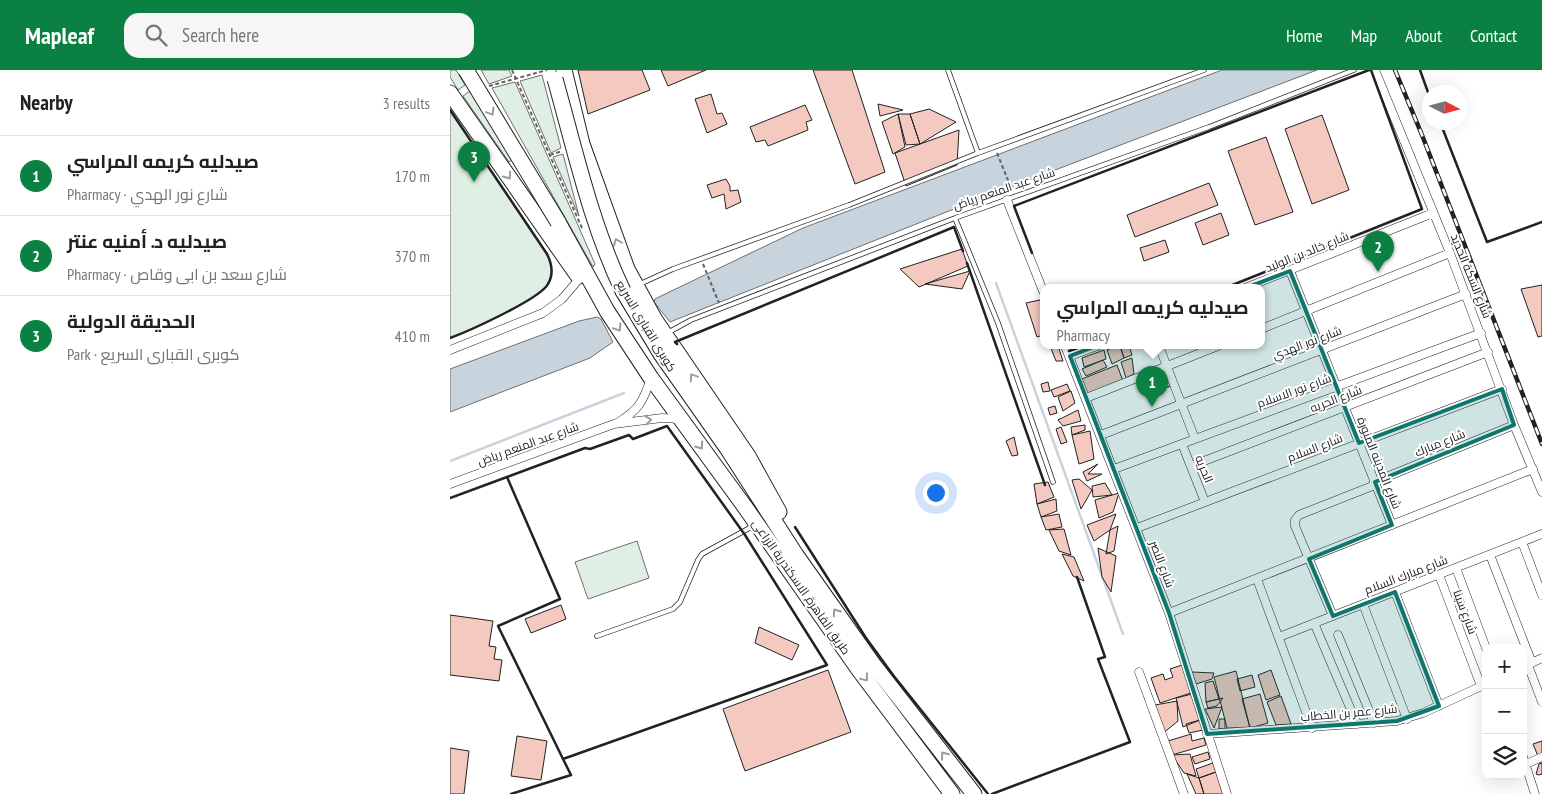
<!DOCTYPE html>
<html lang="en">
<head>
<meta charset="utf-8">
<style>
	body { margin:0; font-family:"PT Sans Narrow",Cairo,sans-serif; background:#f6f6f6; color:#202124 }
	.controls { position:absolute; right:15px; bottom:15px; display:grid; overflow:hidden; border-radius:10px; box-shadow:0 5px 20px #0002 }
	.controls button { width:45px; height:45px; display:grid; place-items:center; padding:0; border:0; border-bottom:1px solid #e0e0e0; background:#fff; color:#202124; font:25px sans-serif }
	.compass { position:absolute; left:972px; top:15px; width:45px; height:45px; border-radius:50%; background:#fff; box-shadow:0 5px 20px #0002; rotate:96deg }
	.you { position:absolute; left:485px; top:422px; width:18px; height:18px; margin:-12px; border:4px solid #fff; border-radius:50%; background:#1a73e8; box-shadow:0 0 0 8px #1a73e833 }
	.badge { display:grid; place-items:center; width:32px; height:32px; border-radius:50%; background:#0b8043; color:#fff; font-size:16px; font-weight:700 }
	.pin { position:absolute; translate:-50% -41px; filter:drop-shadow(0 1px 2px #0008) }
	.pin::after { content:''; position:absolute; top:26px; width:18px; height:15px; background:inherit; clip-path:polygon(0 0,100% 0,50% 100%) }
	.popup { position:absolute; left:590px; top:214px; width:225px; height:65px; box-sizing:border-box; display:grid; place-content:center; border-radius:10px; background:#fff; filter:drop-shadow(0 1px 4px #0005); font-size:16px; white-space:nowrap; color:#757577 }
	.popup b { font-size:19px; color:#202124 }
	.popup::after { content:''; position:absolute; left:50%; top:100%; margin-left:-10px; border:10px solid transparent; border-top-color:#fff }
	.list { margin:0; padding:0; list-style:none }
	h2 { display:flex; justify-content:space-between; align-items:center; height:65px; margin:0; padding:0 20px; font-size:21px }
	h2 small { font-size:16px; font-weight:400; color:#757577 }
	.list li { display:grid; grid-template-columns:32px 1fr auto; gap:15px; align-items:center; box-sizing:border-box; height:80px; padding:0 20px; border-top:1px solid #e0e0e0 }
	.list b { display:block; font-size:19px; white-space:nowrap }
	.list p { margin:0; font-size:16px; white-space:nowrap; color:#757577 }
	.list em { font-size:16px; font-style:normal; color:#757577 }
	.icon { flex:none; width:28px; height:28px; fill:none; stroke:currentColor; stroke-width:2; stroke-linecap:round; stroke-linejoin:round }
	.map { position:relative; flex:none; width:1092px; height:724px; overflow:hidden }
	header { display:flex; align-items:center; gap:30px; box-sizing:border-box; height:70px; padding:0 25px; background:#0b8043; color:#fff }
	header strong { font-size:24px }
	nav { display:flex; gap:28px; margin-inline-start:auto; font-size:18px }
	.search { width:350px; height:45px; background:#f6f6f6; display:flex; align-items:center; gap:12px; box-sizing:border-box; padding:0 18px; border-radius:15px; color:#757577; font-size:19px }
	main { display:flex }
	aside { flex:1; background:#fff }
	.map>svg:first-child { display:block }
</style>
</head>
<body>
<header>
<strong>Mapleaf</strong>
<div class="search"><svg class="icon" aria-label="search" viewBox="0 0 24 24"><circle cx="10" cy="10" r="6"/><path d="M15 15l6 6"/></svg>Search here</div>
<nav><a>Home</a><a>Map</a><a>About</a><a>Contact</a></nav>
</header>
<main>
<aside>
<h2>Nearby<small>3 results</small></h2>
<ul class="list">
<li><span class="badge">1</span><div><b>صيدليه كريمه المراسي</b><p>Pharmacy · شارع نور الهدي</p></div><em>170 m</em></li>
<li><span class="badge">2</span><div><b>صيدليه د. أمنيه عنتر</b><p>Pharmacy · شارع سعد بن ابى وقاص</p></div><em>370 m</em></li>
<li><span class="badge">3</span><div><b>الحديقة الدولية</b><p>Park · كوبرى القبارى السريع</p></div><em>410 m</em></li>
</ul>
</aside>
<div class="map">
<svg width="1092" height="724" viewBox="0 0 1092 724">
	<rect width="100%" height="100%" fill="#fff"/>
	<path fill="#e0efe3" stroke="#6f6f6f" d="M0,0H6L15,15L8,20L0,7Z
		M31,0H59L62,6L39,14Z
		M92,5L111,78L101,83L70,11Z
		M65,12L145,194L143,197L42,18Z
		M20,21L62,90L59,92L13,26Z
		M0,40L97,184C102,194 104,204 98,214C90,229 19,261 0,268Z
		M113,84L129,146L103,87Z
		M187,471L199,508L138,529L125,492Z"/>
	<path fill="#c7d3dd" stroke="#6f6f6f" d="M772,0H867L524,131L220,252L204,232L205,229L211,226L353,158Z
		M147,247L151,249L163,272L140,288L0,342V299L129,251Z"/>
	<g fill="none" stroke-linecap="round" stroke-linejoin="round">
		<path stroke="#c7d3dd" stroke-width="2.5" d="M546,213L673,564
			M0,391L174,323"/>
	</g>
	<path fill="#f3c9c0" stroke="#222" d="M128,0H192L200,20L138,44Z
		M211,0H256L218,16Z
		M363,0H402L435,102L405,114Z
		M261,24L267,44L272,43L277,54L257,63L245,29Z
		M428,34L453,40L430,46Z
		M355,35L362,50L356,52L358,60L318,76L315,70L306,72L300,57Z
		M479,39L506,52L470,74L460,44Z
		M448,44H460L470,74L456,75Z
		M448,44L455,77L443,84L432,52Z
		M872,45L899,120L862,134L835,59Z
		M509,60L507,95L456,116L445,83Z
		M816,67L843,142L805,155L778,81Z
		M276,109L280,116V121L288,120L291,132L276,139L274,124L262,128L257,115Z
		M759,113L768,135L685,167L677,145Z
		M771,143L779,165L753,175L745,153Z
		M715,170L719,182L694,191L690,178Z
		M512,179L518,196L469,217L450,199Z
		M520,201L512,219L475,214Z
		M1092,215V266L1088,267L1071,219Z
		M590,230L593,239V265L587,267L576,233Z
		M600,276H608L613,291H606Z
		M666,276H670L674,288L662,294L657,280Z
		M670,276H679L682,285L674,288Z
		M654,280L656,289L634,297L632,288Z
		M682,288L684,304L676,308L671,292Z
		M653,290L657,297L636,306L632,299Z
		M667,295L673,311L637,324L632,309Z
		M718,300L721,316L712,319L705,304Z
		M598,312L600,321L593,322L591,314Z
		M617,314L620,321L604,327L601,320Z
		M621,321L625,333L613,341L608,327Z
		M605,336L607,343L600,345L598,338Z
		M628,340L631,351L613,356L608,350Z
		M635,355V360L622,365L621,357Z
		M611,357L617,372L611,374L606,359Z
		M640,361L644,389L629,394L622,365Z
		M564,367L568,385L562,386L556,371Z
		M648,394L638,404H652L637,411L633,402Z
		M629,409L642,420L631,439L622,410Z
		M598,412L604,427L587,434L584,414Z
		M655,413L662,425L643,427L642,416Z
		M669,423L663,442L649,448L645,430Z
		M606,429L607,441L591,447L587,434Z
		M609,444L612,457L596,460L591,447Z
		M666,444L660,460L644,471L637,455Z
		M668,456L664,481L656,484L660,460Z
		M614,459L621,485L609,481L599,460Z
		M648,478L666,486L661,522L652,507Z
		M612,484L624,487L634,511L623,506Z
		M111,535L116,549L81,563L75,549Z
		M0,545L43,551L39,576L46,577L44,589L52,590L49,611L0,605Z
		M309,557L349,575L342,590L305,573Z
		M735,594L744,622L710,633L701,608L713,604L715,610L723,607L720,599Z
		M378,600L401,662L295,701L273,639Z
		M821,600L830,625L816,630L808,605Z
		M786,601L800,658H777L764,607Z
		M742,602L764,603L762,609L746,614Z
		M802,605L805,617L790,621L787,609Z
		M763,611L769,629L756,632L755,613Z
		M742,624L750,650L733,657L726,628Z
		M810,624L818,653L800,658L792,629Z
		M831,626L841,654L826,655L817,632Z
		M773,628L767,636L758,638L756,632Z
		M727,631L728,651L712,664L705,635Z
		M772,637L764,658L755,639Z
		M769,649H775V659H769Z
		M750,650L753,660L739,663L736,654Z
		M741,664L742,671L754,668L756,675L722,685L718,671Z
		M67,666L97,671L91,710L61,706Z
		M1092,671V691H1090L1083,674Z
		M0,678L19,681L14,724H0Z
		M758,682L760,689L745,694L742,687Z
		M740,684L746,706L734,703L722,685Z
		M763,693L766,702L749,708L746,699Z
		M1092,693V704L1089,705L1086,704L1089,694Z
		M766,702L773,724H754L749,708Z
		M737,704L749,708L754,724H746Z"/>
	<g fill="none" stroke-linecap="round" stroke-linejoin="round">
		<g stroke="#222" stroke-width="5.5">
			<path id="lane" d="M498,0L528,83
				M505,148L548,253L603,412
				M190,214L223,199L399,135L528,83L754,0
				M219,262L241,250L505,148L759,57L904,0
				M147,566L223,539L230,532L248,490L252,484L305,455"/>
		</g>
		<g stroke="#222" stroke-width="9">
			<path id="street" d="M925,0L1000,183L1064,355L1092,422
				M557,130L593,221
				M840,201L942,455
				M795,218L983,143
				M811,259L1000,183
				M615,276L719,543L777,724
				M709,276L745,369
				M0,280L93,243L112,229L130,208
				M620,286L647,276
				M636,328L768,276
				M167,353C189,340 193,332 201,308
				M651,365L1016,224
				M732,374L755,432
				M741,396L1038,282
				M664,399L1031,263
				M924,412L1064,355
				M0,414L164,354L212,348L231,349
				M687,458L1052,319
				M1072,472L1092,525
				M1040,485L1082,593
				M1006,498L1036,578
				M989,505L1031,616
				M807,509L862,658
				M945,522L989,636
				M913,534L957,649
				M719,543L1083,399
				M883,546L845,456V450L849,445L925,415
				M864,553L907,654
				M888,565L924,653
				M829,567L1092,464
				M1077,595L1092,588
				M1078,595L1092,632
				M689,602L734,724
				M757,664L947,651L973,643L1036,614
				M1073,687L1085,724
				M1076,694L1092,687"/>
		</g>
		<g stroke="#222" stroke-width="17">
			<path id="highway" d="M114,0L132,74L177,199L205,250L298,386L329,442
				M0,23L128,206
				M108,152L157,241L201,308L295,437L409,600L502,724
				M173,221L211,284L277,378L346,485L423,594L524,724"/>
		</g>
		<path stroke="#646464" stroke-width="2" stroke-dasharray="4 2.5" stroke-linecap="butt" d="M62,0L132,158
			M39,16L97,0
			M547,83L562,120
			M100,85L112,81
			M253,194L269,233"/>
		<use href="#lane" stroke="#fff" stroke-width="4"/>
		<use href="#street" stroke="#fff" stroke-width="8"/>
		<use href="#highway" stroke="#fff" stroke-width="15"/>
		<g stroke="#222" stroke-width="4.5">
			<path id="rail" d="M945,0L972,65L1092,374"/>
		</g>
		<use href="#rail" stroke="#fff" stroke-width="2.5" stroke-dasharray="8" stroke-linecap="butt"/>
		<g stroke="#222" stroke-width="17" stroke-linecap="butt">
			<path id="highway-bridge" d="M16,0L108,152
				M105,9C125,80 141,154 173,221"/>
		</g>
		<use href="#highway-bridge" stroke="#fff" stroke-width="15"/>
		<path stroke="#222" stroke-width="2.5" d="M970,0L979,25
			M0,40L97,184C102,194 104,204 98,214C90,229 19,261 0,268
			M990,52L1037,172L1092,152
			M582,183L564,136L919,0
			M517,193L595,415
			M775,218L972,139L921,0
			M227,274L225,272L504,157L513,181
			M619,281L633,276
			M217,356L295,465L377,595L113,689L48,556L110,529L57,407L135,378L140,379L179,365L183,369Z
			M0,428L57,407
			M345,457L416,568L443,605L538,724
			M61,724L121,705L113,689
			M542,724L680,672L648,589L655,587L627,507"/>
	</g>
	<defs><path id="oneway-chevron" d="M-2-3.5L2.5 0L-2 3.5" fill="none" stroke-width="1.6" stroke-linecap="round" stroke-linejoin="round" transform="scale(1.25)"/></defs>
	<g stroke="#9c9c9c">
		<use href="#oneway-chevron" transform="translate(41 42) rotate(59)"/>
		<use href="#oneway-chevron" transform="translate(58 106) rotate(55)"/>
		<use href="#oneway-chevron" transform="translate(167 172) rotate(-111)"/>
		<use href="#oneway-chevron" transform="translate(168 258) rotate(58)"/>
		<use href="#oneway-chevron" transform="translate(243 307) rotate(-124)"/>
		<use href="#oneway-chevron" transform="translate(198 350) rotate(-6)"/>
		<use href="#oneway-chevron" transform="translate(250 376) rotate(54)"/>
		<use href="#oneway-chevron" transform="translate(386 542) rotate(-125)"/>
		<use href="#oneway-chevron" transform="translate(415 608) rotate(53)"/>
		<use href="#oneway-chevron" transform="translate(494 685) rotate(-128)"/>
	</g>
	<path fill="#0f766e" fill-opacity="0.2" stroke="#0f766e" stroke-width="4" stroke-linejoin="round" d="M840,201L909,373L1052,319L1064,355L925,412L942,455L859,489L883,546L945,522L989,636L947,651L757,664L719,543L620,286Z"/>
	<g text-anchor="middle" stroke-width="4" stroke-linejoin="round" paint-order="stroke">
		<g font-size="12" fill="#222" stroke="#fff">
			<text transform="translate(554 119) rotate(-19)" y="4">شارع عبد المنعم رياض</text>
			<text transform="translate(857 182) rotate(-22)" y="4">شارع خالد بن الوليد</text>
			<text transform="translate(1021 206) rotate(68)" y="4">شارع السكة الحديد</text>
			<text transform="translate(196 256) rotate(59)" y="4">كوبرى القبارى السريع</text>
			<text transform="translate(857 273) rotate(-21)" y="4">شارع نور الهدي</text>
			<text transform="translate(844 321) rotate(-20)" y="4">شارع نور الاسلام</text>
			<text transform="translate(886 329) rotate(-21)" y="4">شارع الحريه</text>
			<text transform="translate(990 373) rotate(-22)" y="4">شارع مبارك</text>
			<text transform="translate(78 374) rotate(-20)" y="4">شارع عبد المنعم رياض</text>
			<text transform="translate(865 378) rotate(-21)" y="4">شارع السلام</text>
			<text transform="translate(929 393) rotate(68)" y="4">شارع المدينه المنورة</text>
			<text transform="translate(754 399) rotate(68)" y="4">الحريه</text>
			<text transform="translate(712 494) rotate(69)" y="4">شارع النصر</text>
			<text transform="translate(956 505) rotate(-21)" y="4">شارع مبارك السلام</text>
			<text transform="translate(351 517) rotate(55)" y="4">طريق القاهرة, الاسكندرية الزراعى</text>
			<text transform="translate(1015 542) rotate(69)" y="4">شارع سينا</text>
			<text transform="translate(899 643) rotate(-5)" y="4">شارع عمر بن الخطاب</text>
		</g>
	</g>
</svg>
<div class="controls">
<button>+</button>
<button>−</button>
<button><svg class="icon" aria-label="layers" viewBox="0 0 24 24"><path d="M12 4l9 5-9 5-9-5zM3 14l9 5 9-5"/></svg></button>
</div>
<svg class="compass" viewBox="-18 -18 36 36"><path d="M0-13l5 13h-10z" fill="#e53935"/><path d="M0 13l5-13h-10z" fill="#757577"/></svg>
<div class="you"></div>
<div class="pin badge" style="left:702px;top:337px">1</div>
<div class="popup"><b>صيدليه كريمه المراسي</b>Pharmacy</div>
<div class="pin badge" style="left:928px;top:202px">2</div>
<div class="pin badge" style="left:24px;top:112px">3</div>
</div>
</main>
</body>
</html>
